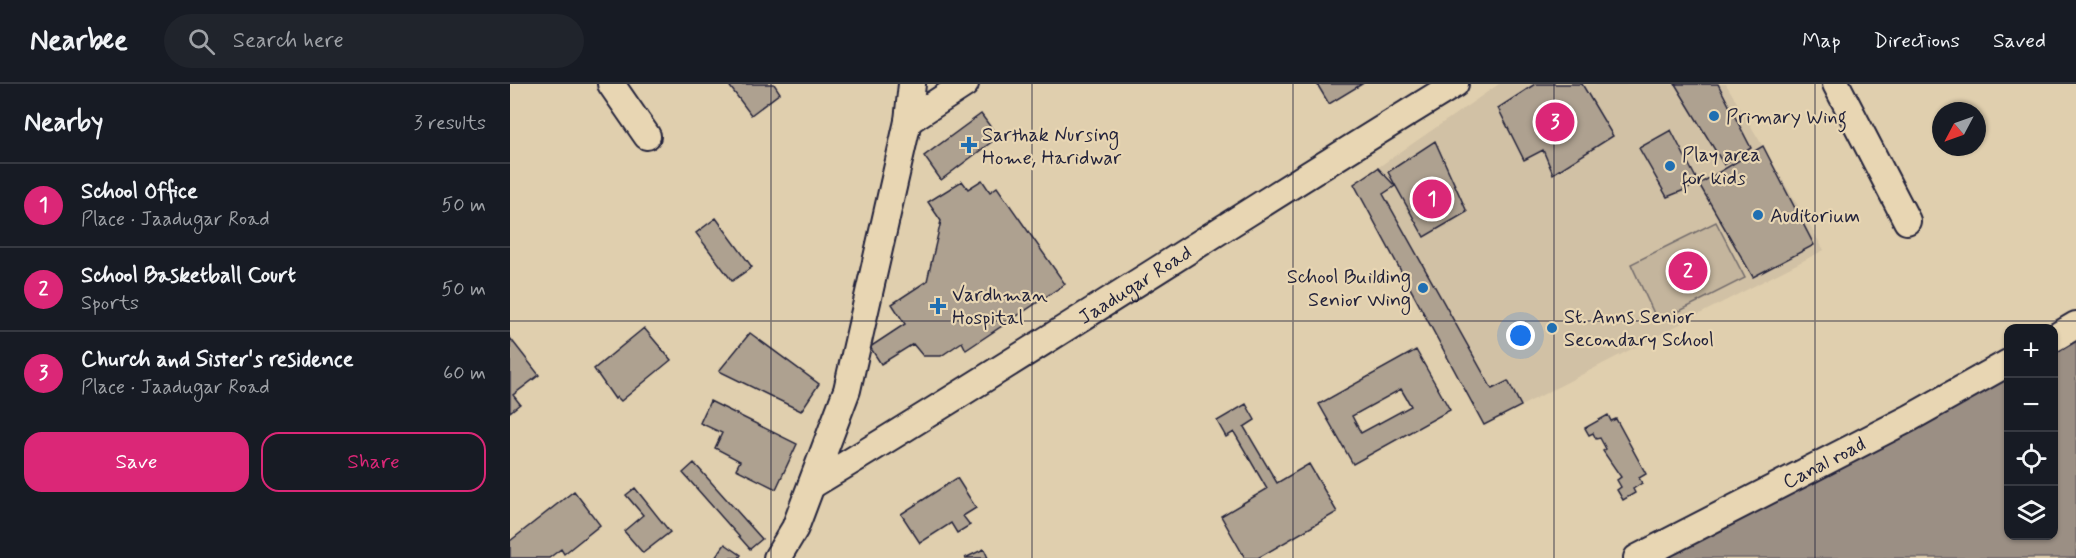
<!DOCTYPE html>
<html lang="en">
<head>
<meta charset="utf-8">
<style>
	body { margin:0; font-family:Mynerve,sans-serif; background:#20242c; color:#f1f3f6 }
	.controls { position:absolute; right:18px; bottom:18px; display:grid; overflow:hidden; border-radius:12px; box-shadow:0 2px 4px #0004 }
	.controls button { width:54px; height:54px; display:grid; place-items:center; padding:0; border:0; border-bottom:2px solid #363941; background:#171b24; color:#f1f3f6; font:30px sans-serif }
	.compass { position:absolute; left:1422px; top:18px; width:54px; height:54px; border-radius:50%; background:#171b24; box-shadow:0 2px 4px #0004; rotate:229deg }
	.you { position:absolute; left:1011px; top:252px; width:21px; height:21px; margin:-15px; border:4px solid #fff; border-radius:50%; background:#1a73e8; box-shadow:0 0 0 9px #1a73e833 }
	.badge { display:grid; place-items:center; width:39px; height:39px; border-radius:50%; background:#db2777; color:#fff; font-size:20px; font-weight:700 }
	.pin { position:absolute; translate:-50% -50%; border:3px solid #fff; box-shadow:0 2px 6px #0006 }
	.list { margin:0; padding:0; list-style:none }
	h2 { display:flex; justify-content:space-between; align-items:center; height:78px; margin:0; padding:0 24px; font-size:26px }
	h2 small { font-size:20px; font-weight:400; color:#9ea1a6 }
	.list li { display:grid; grid-template-columns:39px 1fr auto; gap:18px; align-items:center; box-sizing:border-box; height:84px; padding:0 24px; border-top:2px solid #363941 }
	.list b { display:block; font-size:22px; white-space:nowrap }
	.list p { margin:0; font-size:20px; white-space:nowrap; color:#9ea1a6 }
	.list em { font-size:20px; font-style:normal; color:#9ea1a6 }
	.actions { display:flex; gap:12px; padding:18px 24px }
	.actions a { flex:1; padding:14px 0; border:2px solid #db2777; border-radius:18px; text-align:center; font-size:21px; color:#db2777 }
	.actions .main { background:#db2777; color:#fff }
	.icon { flex:none; width:33px; height:33px; fill:none; stroke:currentColor; stroke-width:2; stroke-linecap:round; stroke-linejoin:round }
	.map { position:relative; flex:none; width:1566px; height:474px; overflow:hidden }
	header { display:flex; align-items:center; gap:36px; box-sizing:border-box; height:84px; padding:0 30px; background:#171b24; border-bottom:2px solid #363941 }
	header strong { font-size:28px }
	nav { display:flex; gap:33px; margin-inline-start:auto; font-size:21px }
	.search { width:420px; height:54px; background:#20242c; display:flex; align-items:center; gap:15px; box-sizing:border-box; padding:0 21px; border-radius:33px; color:#9ea1a6; font-size:22px }
	main { display:flex }
	aside { flex:1; background:#171b24 }
	.map>svg:first-child { display:block }
</style>
</head>
<body>
<header>
<strong>Nearbee</strong>
<div class="search"><svg class="icon" aria-label="search" viewBox="0 0 24 24"><circle cx="10" cy="10" r="6"/><path d="M15 15l6 6"/></svg>Search here</div>
<nav><a>Map</a><a>Directions</a><a>Saved</a></nav>
</header>
<main>
<aside>
<h2>Nearby<small>3 results</small></h2>
<ul class="list">
<li><span class="badge">1</span><div><b>School Office</b><p>Place · Jaadugar Road</p></div><em>50 m</em></li>
<li><span class="badge">2</span><div><b>School Basketball Court</b><p>Sports</p></div><em>50 m</em></li>
<li><span class="badge">3</span><div><b>Church and Sister's residence</b><p>Place · Jaadugar Road</p></div><em>60 m</em></li>
</ul>
<div class="actions"><a class="main">Save</a><a>Share</a></div>
</aside>
<div class="map">
<svg width="1566" height="474" viewBox="0 0 1566 474">
	<rect width="100%" height="100%" fill="#e0cfae"/>
	<filter id="ink" filterUnits="userSpaceOnUse"><feTurbulence type="fractalNoise" baseFrequency=".0167" numOctaves="2"/><feDisplacementMap in="SourceGraphic" scale="12" xChannelSelector="R" yChannelSelector="G"/><feConvolveMatrix kernelMatrix="1 2 1 2 8 2 1 2 1" color-interpolation-filters="sRGB"/></filter>
	<g filter="url(#ink)">
		<path fill="#d1c1a5" d="M989,0H1216L1314,166L974,341L844,100Z"/>
		<path fill="#c4b59d" stroke="#736c6c" stroke-width="1.5" d="M1206,138L1235,194L1148,238L1121,180Z"/>
		<path fill="#9b8f84" stroke="#6b6367" stroke-width="1.5" d="M1566,252V474H1146L1498,287V452H1544V264Z"/>
		<path fill="#aea190" stroke="#22223b" stroke-width="1.5" fill-rule="evenodd" d="M218,0H264L270,9L241,31Z
			M807,0H852L819,20Z
			M1025,0H1072L1103,52L1043,90L1033,66L1014,76L988,24Z
			M1165,0H1208L1241,64L1214,81Z
			M471,30L488,53L431,96L414,72Z
			M1161,46L1189,100L1157,113L1129,64Z
			M925,57L957,128L914,153L878,88Z
			M1253,62L1304,161L1243,193L1189,100Z
			M868,84L885,102L873,110L982,305L998,297L1011,322L974,341L844,100Z
			M472,96L480,108L487,103L555,200L456,266L452,258L431,272H413L403,260L371,280L360,263L395,240L382,220L417,197L431,137L418,118L452,97L458,105Z
			M206,134L242,183L222,197L186,149Z
			M134,244L161,276L111,317L107,313L105,315L84,285Z
			M240,249L309,300L291,327L209,287Z
			M0,254L29,291L3,311L10,320L0,328Z
			M906,266L940,326L843,380L809,320ZM891,305L901,322L851,349L842,332Z
			M200,317L287,360L266,405L226,385L230,377L205,364L212,349L190,339Z
			M736,320L745,336L734,343L767,399L799,380L827,428L748,474H735L711,432L757,405L724,348L716,353L707,337Z
			M1098,331L1101,337L1106,335L1136,390L1129,394L1132,399L1123,405L1125,409L1113,416L1107,406L1111,403L1107,396L1111,393L1093,367L1096,365L1090,354L1086,355L1083,349L1079,351L1075,344Z
			M184,379L252,455L240,465L173,389Z
			M447,394L466,424L453,432L460,441L447,449L441,439L410,459L391,430Z
			M125,404L160,448L133,469L114,447L133,431L116,411Z
			M64,407L90,441L54,470L51,465L39,474H0V457Z
			M215,460L231,471L229,474H205Z
			M474,465L478,474H455Z"/>
		<g fill="none" stroke-linecap="round" stroke-linejoin="round">
			<g stroke="#22223b" stroke-width="30">
				<g id="street">
					<path d="M101,0L137,52"/>
					<path d="M1326,0L1397,137"/>
					<path d="M398,37L455,0"/>
					<path d="M1544,254L1566,241"/>
					<path id="s1" d="M302,401C519,270 729,132 945,0"/>
					<path d="M267,474L285,444L337,306L398,37L402,0"/>
					<path id="s2" d="M1127,474L1400,334L1498,279"/>
				</g>
			</g>
			<use href="#street" stroke="#e8d6b3" stroke-width="26"/>
		</g>
	</g>
	<path fill="none" stroke="#22223b" stroke-width="1.5" stroke-opacity="0.55" d="M261,0V474M522,0V474M783,0V474M1044,0V474M1305,0V474M0,237H1566"/>
	<g fill="#1f6fb2" stroke="#e8d6b3" stroke-width="2">
		<circle cx="1204" cy="32" r="6"/>
		<path d="M456 52h6v6h6v6h-6v6h-6v-6h-6v-6h6z"/>
		<circle cx="1160" cy="82" r="6"/>
		<circle cx="1248" cy="131" r="6"/>
		<circle cx="913" cy="204" r="6"/>
		<path d="M425 213h6v6h6v6h-6v6h-6v-6h-6v-6h6z"/>
		<circle cx="1042" cy="244" r="6"/>
	</g>
	<g text-anchor="middle" stroke-width="4.5" stroke-linejoin="round" paint-order="stroke">
		<g font-size="20" fill="#22223b" stroke="#e8d6b3" text-anchor="start">
			<text x="1216" y="39">Primary Wing</text>
			<text x="472" y="57">Sarthak Nursing<tspan x="472" dy="23">Home, Haridwar</tspan></text>
			<text x="1172" y="77">Play area<tspan x="1172" dy="23">for kids</tspan></text>
			<text x="1260" y="138">Auditorium</text>
			<text x="901" y="199" text-anchor="end">School Building<tspan x="901" dy="23">Senior Wing</tspan></text>
			<text x="442" y="217">Vardhman<tspan x="442" dy="23">Hospital</tspan></text>
			<text x="1054" y="239">St. Anns Senior<tspan x="1054" dy="23">Secondary School</tspan></text>
		</g>
		<g font-size="20" fill="#22223b" stroke="#e8d6b3">
			<text dy="7" stroke="none"><textPath href="#s1" startOffset="380">Jaadugar Road</textPath></text>
			<text dy="7" stroke="none"><textPath href="#s2" startOffset="210">Canal road</textPath></text>
		</g>
	</g>
</svg>
<div class="controls">
<button>+</button>
<button>−</button>
<button><svg class="icon" aria-label="locate" viewBox="0 0 24 24"><circle cx="12" cy="12" r="6"/><path d="M12 2v4M12 18v4M2 12h4M18 12h4"/></svg></button>
<button><svg class="icon" aria-label="layers" viewBox="0 0 24 24"><path d="M12 4l9 5-9 5-9-5zM3 14l9 5 9-5"/></svg></button>
</div>
<svg class="compass" viewBox="-18 -18 36 36"><path d="M0-13l5 13h-10z" fill="#e53935"/><path d="M0 13l5-13h-10z" fill="#9ea1a6"/></svg>
<div class="you"></div>
<div class="pin badge" style="left:922px;top:115px">1</div>
<div class="pin badge" style="left:1178px;top:187px">2</div>
<div class="pin badge" style="left:1045px;top:38px">3</div>
</div>
</main>
</body>
</html>
